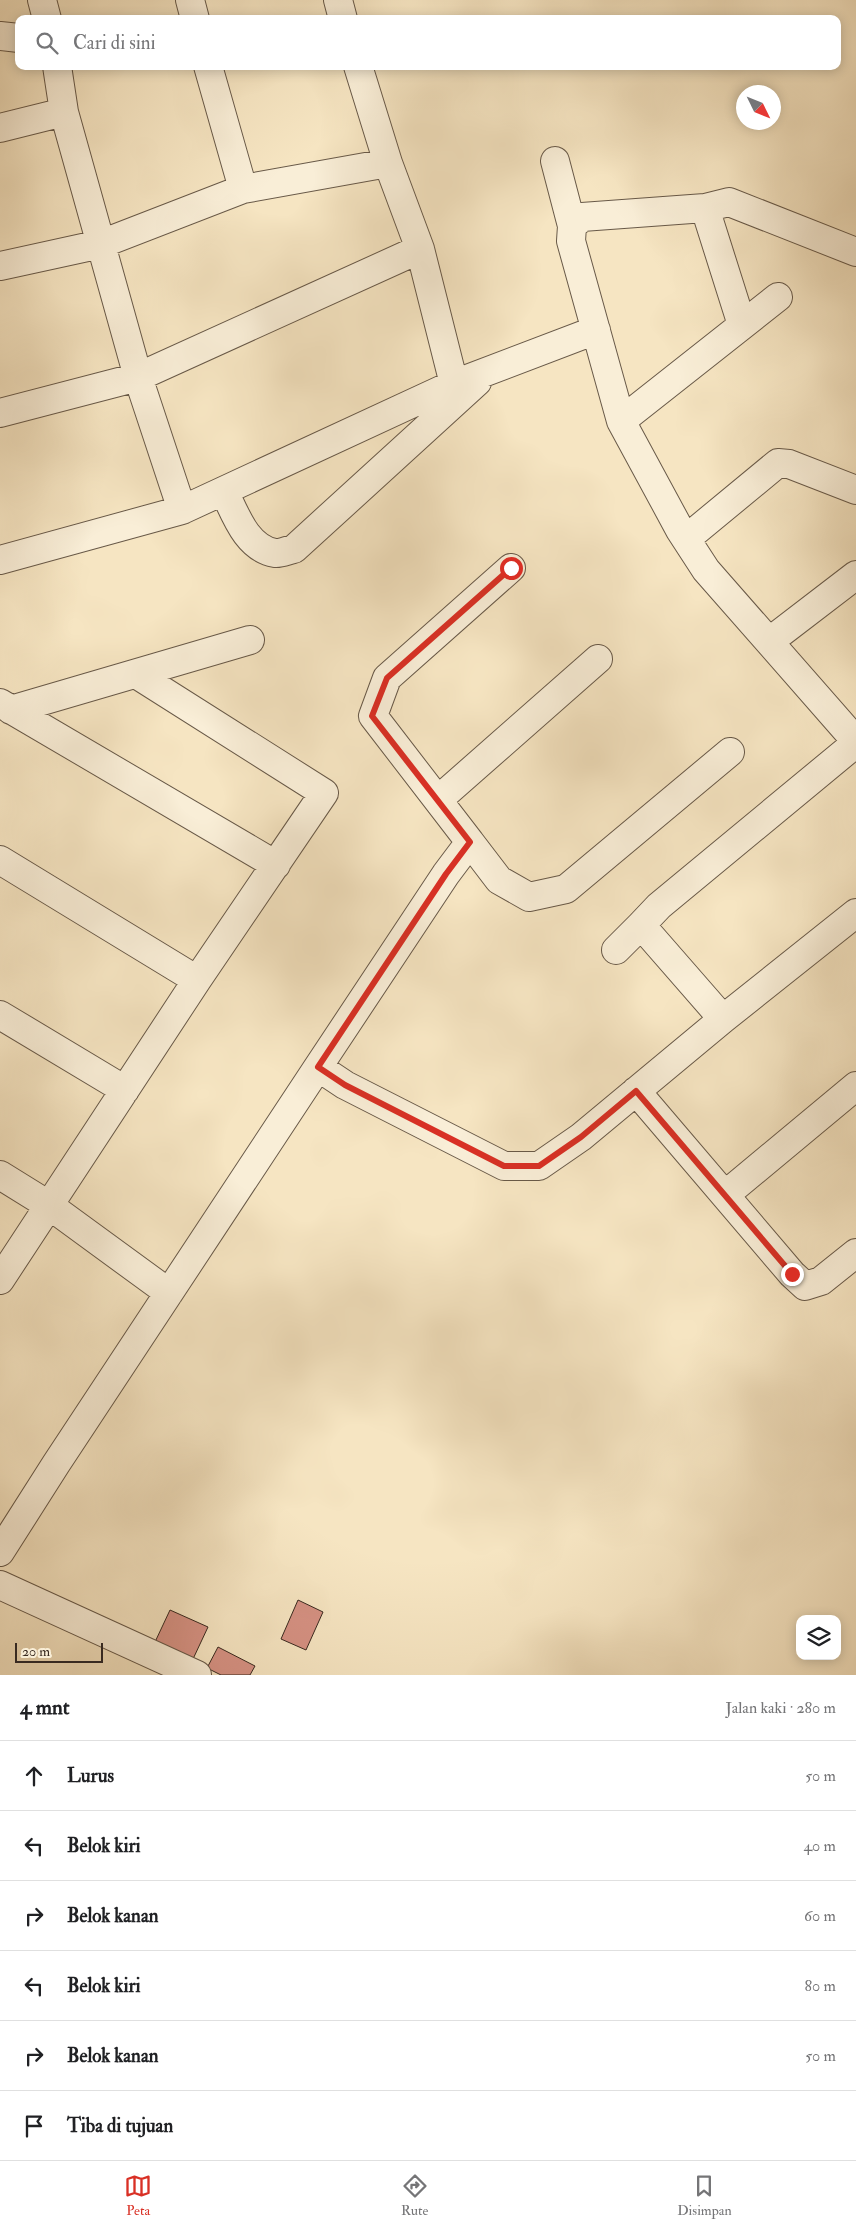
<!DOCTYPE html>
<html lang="id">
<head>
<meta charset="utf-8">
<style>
	body { margin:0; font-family:"IM FELL Double Pica",serif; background:#f6f6f6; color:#202124 }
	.controls { position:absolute; right:15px; bottom:15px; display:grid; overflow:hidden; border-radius:10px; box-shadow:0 2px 12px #0003 }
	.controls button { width:45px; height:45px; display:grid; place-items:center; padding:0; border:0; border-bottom:1px solid #e0e0e0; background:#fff; color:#202124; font:25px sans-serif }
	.compass { position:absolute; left:736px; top:85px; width:45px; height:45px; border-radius:50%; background:#fff; box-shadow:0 2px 12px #0003; rotate:133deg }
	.scale { position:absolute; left:15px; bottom:12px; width:88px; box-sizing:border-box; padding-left:5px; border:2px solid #392a20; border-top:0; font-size:14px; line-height:18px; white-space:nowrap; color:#392a20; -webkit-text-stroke:4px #f9eed7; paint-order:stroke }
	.stop { position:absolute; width:15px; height:15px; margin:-11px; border:4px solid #d93025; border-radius:50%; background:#fff }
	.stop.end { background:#d93025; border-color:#fff; box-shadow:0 1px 5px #0008 }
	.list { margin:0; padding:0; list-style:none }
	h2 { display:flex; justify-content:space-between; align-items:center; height:65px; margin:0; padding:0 20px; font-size:21px }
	h2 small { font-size:16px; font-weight:400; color:#757577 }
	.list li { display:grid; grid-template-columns:32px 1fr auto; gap:15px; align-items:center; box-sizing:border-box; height:70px; padding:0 20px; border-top:1px solid #e0e0e0 }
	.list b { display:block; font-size:19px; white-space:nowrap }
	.list em { font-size:16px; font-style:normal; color:#757577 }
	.icon { flex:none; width:28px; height:28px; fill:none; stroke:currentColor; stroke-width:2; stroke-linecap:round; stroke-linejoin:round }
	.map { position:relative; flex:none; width:856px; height:1675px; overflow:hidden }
	.search { position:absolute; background:#fff; box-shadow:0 2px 12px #0003; left:15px; right:15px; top:15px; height:55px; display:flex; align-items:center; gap:12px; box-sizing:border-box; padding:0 18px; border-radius:10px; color:#757577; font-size:19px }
	.sheet { height:485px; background:#fff }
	nav { display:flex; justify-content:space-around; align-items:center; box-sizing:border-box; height:70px; border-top:1px solid #e0e0e0; background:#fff; font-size:14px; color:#757577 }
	nav a { display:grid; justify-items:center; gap:2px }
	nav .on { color:#d93025 }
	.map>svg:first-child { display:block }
</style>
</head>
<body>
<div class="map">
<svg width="856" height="1675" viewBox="0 0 856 1675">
	<rect width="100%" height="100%" fill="#f6e5c2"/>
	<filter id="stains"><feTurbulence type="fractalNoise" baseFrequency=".004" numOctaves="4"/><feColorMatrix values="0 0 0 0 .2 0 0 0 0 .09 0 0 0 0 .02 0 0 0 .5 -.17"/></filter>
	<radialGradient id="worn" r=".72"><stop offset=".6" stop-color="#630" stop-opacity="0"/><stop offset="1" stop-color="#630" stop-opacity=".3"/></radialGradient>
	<path fill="#d69284" stroke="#392a20" d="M298,1600L323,1612L306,1650L281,1639Z
		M170,1610L208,1627L193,1659L155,1642Z
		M218,1647L255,1666L250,1675H221L207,1668Z"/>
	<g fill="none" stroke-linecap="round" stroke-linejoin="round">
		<g stroke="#685948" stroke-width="30">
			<path id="street" d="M42,0L47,19
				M190,0L195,19
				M338,0L343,19
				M0,36L19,38
				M57,66L64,112L138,377L182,510L454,384L596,330
				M208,66L243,189
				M358,66L388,163L420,249L454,384
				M0,128L64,112
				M555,161L572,226
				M705,208L742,325
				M856,252L729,202L705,208L582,217L572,226L571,241L621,421L680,530L706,570L856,741
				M0,266L101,244L243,189L388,163
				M0,413L138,377L420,249
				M621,421L778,297
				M224,491C235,513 246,548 275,553C280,554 288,550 294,549L477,382
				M686,539L778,463L789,464L856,490
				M0,560L182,510
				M770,641L856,575
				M0,703L276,865
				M11,710L250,640
				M439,799L598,659
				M470,842L373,716L387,678L511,568
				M0,860L197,980
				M616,950L641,925
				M0,1015L125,1090
				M723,1019L641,925L659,906L856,743
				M318,1067L446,874L470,842L499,880L529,897L566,889L730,752
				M636,1091L792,1274L805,1286L821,1281L856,1253
				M0,1175L50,1206L169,1293
				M725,1195L856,1086
				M0,1280L197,980L324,793L136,674
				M0,1552L56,1464L318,1067L345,1085L504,1166H539L581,1137L723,1019L856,913
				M0,1585L197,1675"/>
		</g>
		<use href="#street" stroke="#f9eed7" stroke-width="28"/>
	</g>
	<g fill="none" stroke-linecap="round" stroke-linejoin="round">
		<path stroke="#d93025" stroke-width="6" d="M511,568L387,678L372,716L470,842L446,874L318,1067L345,1085L504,1166H539L581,1137L636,1091L792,1274"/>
	</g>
	<rect width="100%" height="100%" filter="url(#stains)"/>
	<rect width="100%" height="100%" fill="url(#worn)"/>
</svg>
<div class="controls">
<button><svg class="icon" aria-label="layers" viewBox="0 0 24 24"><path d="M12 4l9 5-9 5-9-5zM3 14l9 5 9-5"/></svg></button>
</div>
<svg class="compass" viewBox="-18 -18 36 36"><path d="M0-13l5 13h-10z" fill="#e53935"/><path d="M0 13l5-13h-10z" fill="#757577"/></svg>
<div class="scale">20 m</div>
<div class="stop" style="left:511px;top:568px"></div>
<div class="stop end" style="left:792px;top:1274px"></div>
<div class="search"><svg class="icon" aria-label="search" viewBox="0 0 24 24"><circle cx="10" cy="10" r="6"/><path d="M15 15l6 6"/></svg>Cari di sini</div>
</div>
<section class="sheet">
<h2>4 mnt<small>Jalan kaki · 280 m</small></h2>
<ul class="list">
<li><svg class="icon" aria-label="ahead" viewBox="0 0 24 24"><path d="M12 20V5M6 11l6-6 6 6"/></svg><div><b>Lurus</b></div><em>50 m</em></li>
<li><svg class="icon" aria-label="left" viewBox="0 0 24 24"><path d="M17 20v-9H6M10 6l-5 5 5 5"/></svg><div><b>Belok kiri</b></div><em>40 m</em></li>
<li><svg class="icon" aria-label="right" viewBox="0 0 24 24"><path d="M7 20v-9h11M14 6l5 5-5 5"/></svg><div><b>Belok kanan</b></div><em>60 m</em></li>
<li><svg class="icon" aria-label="left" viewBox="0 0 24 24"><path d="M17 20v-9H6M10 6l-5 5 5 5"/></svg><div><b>Belok kiri</b></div><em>80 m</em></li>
<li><svg class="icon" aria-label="right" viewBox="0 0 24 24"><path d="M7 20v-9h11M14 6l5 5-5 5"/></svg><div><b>Belok kanan</b></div><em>50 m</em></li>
<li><svg class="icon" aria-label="arrive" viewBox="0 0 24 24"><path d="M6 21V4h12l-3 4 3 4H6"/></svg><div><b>Tiba di tujuan</b></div></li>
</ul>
</section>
<nav>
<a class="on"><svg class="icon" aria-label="map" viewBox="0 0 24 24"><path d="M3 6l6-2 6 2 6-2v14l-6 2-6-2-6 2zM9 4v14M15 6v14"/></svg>Peta</a>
<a><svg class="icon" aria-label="directions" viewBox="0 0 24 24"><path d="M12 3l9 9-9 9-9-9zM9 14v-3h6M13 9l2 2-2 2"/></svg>Rute</a>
<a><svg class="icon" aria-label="saved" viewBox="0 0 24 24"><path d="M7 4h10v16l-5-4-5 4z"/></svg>Disimpan</a>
</nav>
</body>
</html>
